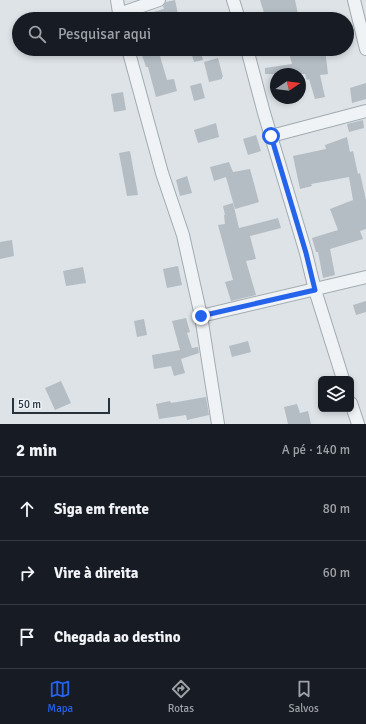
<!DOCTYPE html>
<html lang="pt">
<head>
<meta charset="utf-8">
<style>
	body { margin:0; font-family:Signika,sans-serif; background:#20242c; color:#f1f3f6 }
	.controls { position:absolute; right:12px; bottom:12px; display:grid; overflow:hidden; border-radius:6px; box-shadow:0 2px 6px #0003 }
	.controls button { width:36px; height:36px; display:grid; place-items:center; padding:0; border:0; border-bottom:1px solid #363941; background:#171b24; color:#f1f3f6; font:20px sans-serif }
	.compass { position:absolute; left:270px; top:68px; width:36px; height:36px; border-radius:50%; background:#171b24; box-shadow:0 2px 6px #0003; rotate:77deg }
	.scale { position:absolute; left:12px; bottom:10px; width:98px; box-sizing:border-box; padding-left:4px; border:2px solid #26333d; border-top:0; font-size:11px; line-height:14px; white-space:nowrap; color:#26333d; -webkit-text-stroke:3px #ecf1f5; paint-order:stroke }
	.stop { position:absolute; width:12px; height:12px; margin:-9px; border:3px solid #2563eb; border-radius:50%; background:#fff }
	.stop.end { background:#2563eb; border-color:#fff; box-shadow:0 1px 4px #0008 }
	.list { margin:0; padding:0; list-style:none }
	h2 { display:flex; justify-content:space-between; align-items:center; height:52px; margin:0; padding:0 16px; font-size:17px }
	h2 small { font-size:13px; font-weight:400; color:#9ea1a6 }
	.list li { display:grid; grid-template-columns:26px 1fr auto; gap:12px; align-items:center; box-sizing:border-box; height:64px; padding:0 16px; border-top:1px solid #363941 }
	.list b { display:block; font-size:15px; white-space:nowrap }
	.list em { font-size:13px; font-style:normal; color:#9ea1a6 }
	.icon { flex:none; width:22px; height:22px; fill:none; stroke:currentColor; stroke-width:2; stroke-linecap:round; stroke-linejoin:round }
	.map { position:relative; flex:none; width:366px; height:424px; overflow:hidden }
	.search { position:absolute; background:#171b24; box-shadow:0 2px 6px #0003; left:12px; right:12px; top:12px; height:44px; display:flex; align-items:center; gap:10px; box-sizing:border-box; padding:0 14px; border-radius:22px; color:#9ea1a6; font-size:15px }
	.sheet { height:244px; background:#171b24 }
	nav { display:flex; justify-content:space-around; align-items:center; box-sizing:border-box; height:56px; border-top:1px solid #363941; background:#171b24; font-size:11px; color:#9ea1a6 }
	nav a { display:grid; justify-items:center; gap:2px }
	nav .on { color:#2563eb }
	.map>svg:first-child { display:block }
</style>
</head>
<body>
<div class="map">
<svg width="366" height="424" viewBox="0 0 366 424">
	<rect width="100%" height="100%" fill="#dde3e7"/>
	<path fill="#b4bdc4" d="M175,0L179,19H140L139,16L164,9L163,6L166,2Z
		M260,0H295L299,19H266Z
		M140,49H158L167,80L174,79L177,91L156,97L148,67H146Z
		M190,49H200L203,60L194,62Z
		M305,49H325L328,74L320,75L325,97L315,99L309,79L307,80L305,74H265V68L292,64L289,53Z
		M218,58L223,77H222V79L209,82L204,62Z
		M201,83L205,98L194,101L190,86Z
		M366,83V99L352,103L350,88Z
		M123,92L126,110L114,112L111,94Z
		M363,120L364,128L349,132L347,124Z
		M216,123L219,137L198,143L194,130Z
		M256,135L261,151L248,155L243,139Z
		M347,137L350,152L353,151L358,174L360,173L366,200V229L360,231L363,239L330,249L335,275L323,278L318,252H316L312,238L338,230L330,209L353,200L349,177L311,184L312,186L300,189L293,156L326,149L325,145Z
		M130,151L138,195L127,196L119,153Z
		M229,162L233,172L250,169L259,202L235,209L226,177L214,181L210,167Z
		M187,176L192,193L180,196L176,180Z
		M233,203L239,228L278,218L281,228L250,236L256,259L246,261L256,295L231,301L225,282L233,280L218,225L225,224L224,215H225L223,206Z
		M12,240L14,256L0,259V242Z
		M178,266L182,285L167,288L163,269Z
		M83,267L86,283L66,286L63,271Z
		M366,301V312L356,315L353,305Z
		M186,318L190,332L187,333L192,348L198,347L199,353L181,359L185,373L174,376L171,366L154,369L152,355L180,350L172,321Z
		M144,319L147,335L137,337L134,321Z
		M248,341L251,352L232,357L229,346Z
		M61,381L71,403L55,410L45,388Z
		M206,397L209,415L187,420L186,415L159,419L156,404L170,401L171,403Z
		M297,404L300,413L308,411L311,424H288L284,407Z"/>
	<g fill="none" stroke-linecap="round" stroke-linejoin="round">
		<g stroke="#a2abb1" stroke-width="14">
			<path id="street" d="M117,0L120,19
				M233,0L239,19
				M354,0L366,49
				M119,14L159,0
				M128,49L162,173L183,235L201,316L218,424
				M247,49L264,113L306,253L315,290L343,379
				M271,136L366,111
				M201,316L366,277
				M351,403L358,424"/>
		</g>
		<use href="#street" stroke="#eff3f5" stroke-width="12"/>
	</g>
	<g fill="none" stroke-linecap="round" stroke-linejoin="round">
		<path stroke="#2563eb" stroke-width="5" d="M201,316L315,290L306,253L271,136"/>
	</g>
</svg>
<div class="controls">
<button><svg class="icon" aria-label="layers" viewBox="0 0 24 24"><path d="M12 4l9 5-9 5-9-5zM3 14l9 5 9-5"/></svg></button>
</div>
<svg class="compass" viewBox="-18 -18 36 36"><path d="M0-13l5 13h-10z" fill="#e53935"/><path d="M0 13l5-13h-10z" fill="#9ea1a6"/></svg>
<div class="scale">50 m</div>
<div class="stop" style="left:271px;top:136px"></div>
<div class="stop end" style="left:201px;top:316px"></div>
<div class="search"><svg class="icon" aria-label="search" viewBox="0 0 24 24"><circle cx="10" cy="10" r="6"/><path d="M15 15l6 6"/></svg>Pesquisar aqui</div>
</div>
<section class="sheet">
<h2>2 min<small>A pé · 140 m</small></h2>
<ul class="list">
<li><svg class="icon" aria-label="ahead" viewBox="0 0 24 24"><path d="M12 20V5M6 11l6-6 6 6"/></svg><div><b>Siga em frente</b></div><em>80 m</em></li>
<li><svg class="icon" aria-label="right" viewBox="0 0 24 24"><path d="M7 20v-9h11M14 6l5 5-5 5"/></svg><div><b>Vire à direita</b></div><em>60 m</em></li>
<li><svg class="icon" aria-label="arrive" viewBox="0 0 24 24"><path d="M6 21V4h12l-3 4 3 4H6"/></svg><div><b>Chegada ao destino</b></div></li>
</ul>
</section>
<nav>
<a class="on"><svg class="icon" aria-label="map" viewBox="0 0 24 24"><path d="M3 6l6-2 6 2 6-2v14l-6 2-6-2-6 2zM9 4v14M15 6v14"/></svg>Mapa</a>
<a><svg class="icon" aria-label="directions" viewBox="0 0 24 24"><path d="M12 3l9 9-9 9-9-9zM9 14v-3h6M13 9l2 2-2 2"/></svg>Rotas</a>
<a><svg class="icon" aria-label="saved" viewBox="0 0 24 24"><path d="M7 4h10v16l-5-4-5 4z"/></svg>Salvos</a>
</nav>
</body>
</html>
